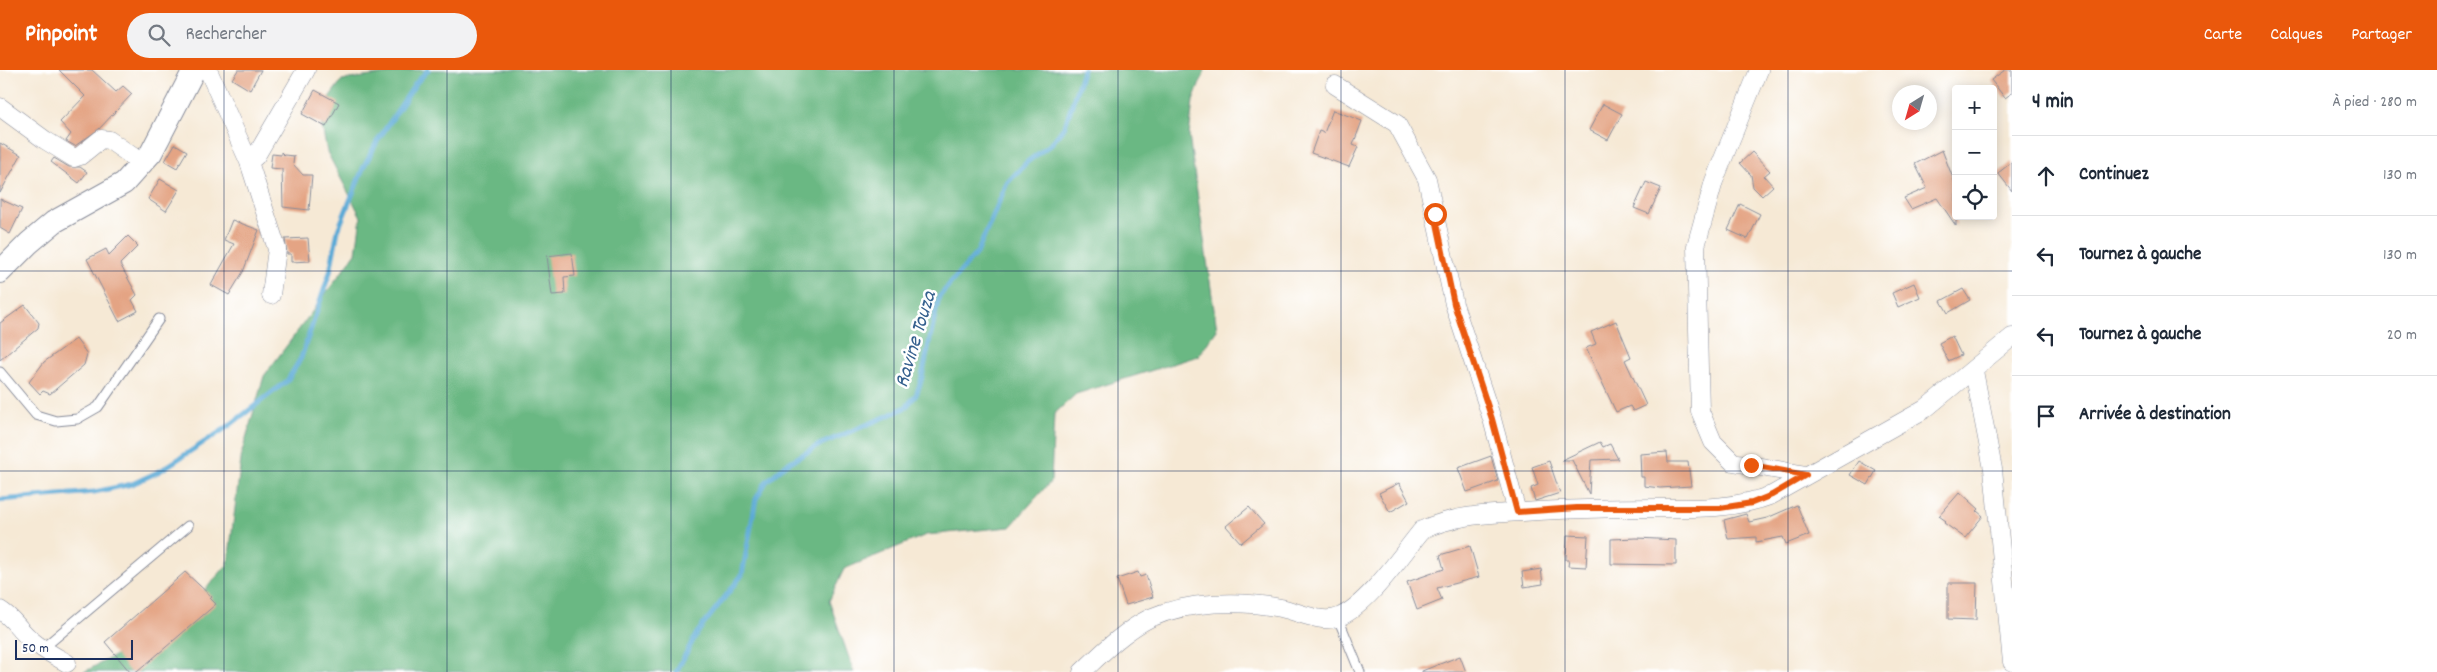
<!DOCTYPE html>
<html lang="fr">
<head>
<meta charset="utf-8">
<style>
	body { margin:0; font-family:Dekko,sans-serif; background:#f2f2f3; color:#1f2937 }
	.controls { position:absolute; right:15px; top:15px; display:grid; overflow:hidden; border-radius:5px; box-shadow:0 2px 12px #0003 }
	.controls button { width:45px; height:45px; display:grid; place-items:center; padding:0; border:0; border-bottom:1px solid #e0e1e3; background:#fff; color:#1f2937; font:25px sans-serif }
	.compass { position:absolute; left:1892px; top:15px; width:45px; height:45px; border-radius:50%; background:#fff; box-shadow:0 2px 12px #0003; rotate:217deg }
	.scale { position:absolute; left:15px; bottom:12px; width:118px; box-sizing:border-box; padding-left:5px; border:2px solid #1b2f5e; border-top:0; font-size:14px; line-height:18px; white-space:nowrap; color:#1b2f5e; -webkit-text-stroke:4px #fff; paint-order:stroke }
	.stop { position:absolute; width:15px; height:15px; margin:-11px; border:4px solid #ea580c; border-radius:50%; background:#fff }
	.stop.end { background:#ea580c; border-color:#fff; box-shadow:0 1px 5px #0008 }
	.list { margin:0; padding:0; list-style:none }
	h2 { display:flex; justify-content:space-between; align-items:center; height:65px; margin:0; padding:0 20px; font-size:21px }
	h2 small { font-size:16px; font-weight:400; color:#747a83 }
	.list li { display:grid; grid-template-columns:32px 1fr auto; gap:15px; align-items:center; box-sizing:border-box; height:80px; padding:0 20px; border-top:1px solid #e0e1e3 }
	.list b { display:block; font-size:19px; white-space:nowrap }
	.list em { font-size:16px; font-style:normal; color:#747a83 }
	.icon { flex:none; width:28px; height:28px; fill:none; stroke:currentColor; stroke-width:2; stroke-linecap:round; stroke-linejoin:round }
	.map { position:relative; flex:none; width:2012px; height:602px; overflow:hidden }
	header { display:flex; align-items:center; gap:30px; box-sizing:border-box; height:70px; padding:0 25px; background:#ea580c; color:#fff }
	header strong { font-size:24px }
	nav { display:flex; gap:28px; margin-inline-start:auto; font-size:18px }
	.search { width:350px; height:45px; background:#f2f2f3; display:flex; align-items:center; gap:12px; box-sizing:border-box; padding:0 18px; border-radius:28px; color:#747a83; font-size:19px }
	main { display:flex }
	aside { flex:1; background:#fff }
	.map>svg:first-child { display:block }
</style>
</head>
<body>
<header>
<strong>Pinpoint</strong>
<div class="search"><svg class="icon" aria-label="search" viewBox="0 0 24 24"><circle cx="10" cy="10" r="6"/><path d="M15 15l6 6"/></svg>Rechercher</div>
<nav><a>Carte</a><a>Calques</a><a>Partager</a></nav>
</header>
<main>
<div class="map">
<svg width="2012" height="602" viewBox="0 0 2012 602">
	<rect width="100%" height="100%" fill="#fff"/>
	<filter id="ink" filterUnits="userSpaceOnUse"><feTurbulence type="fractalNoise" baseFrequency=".02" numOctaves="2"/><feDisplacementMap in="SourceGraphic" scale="10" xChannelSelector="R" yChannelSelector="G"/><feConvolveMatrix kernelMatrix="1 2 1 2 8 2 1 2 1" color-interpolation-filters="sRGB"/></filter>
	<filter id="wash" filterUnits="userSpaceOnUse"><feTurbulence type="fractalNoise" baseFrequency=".0096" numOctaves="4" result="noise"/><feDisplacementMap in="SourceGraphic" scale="20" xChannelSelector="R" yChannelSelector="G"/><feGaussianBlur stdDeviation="1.12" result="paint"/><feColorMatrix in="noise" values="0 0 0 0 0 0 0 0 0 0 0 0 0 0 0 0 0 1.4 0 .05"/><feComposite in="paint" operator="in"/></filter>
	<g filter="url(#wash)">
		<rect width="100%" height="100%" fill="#f6e9d5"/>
		<path fill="#6bb883" stroke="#437470" d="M415,0H1205L1193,31L1189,66L1217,260L1198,286L1076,324L1054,344L1051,411L1010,457L926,465L844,499L829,531L854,602H84L174,554L228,494L242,382L264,306L356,183L361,147L327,82L319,41L342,10Z"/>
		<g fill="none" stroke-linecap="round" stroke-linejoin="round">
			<path stroke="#5caad6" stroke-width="5" d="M0,430L94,422L132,414L160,401L226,358L287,311L301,288L330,202L338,160L364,96L378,70L416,13L428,0
				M676,602L697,563L742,505L756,429L766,412L785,395L821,374L892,344L906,337L916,325L921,311L939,227L978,181L1007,113L1027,92L1051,74L1065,56L1083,0"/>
		</g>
		<g id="blocks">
			<path fill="#e4a484" d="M59,0H92L116,22L123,16L132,24L99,59L75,76L66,71L71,64L60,52L85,26Z
				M238,0H261L250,20L232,9Z
				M2005,0H2012V23L2005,28L1991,10Z
				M315,20L339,33L326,57L302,44Z
				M1603,34L1622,44L1608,70L1589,60Z
				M1333,40L1362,51L1353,75L1358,77L1349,97L1311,83L1319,61L1324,63Z
				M0,73L21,85L0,123Z
				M175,74L187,81L177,98L165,91Z
				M1942,80L1956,116V156L1937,128L1911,139L1904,128L1927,118L1915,94Z
				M281,82L284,85L294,86L293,94L303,105H312L309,140L283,137L282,99L270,98L272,84L281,85Z
				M1752,82L1770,101L1764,106L1773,116L1762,126L1753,117L1751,105L1740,93Z
				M54,88L69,97H80L87,102L79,113L51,92Z
				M2012,92V121L1998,103Z
				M160,109L179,120L166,141L148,129Z
				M1646,112L1661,118L1649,144L1634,138Z
				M0,129L22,139L10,164L0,158Z
				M1740,134L1760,144L1748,169L1728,160Z
				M232,150L259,160L243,202L229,225L211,215L234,174L224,170Z
				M128,166L138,176L120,194L137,225L132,230L138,241L119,251L87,189L106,179L109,185Z
				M308,168L310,191L291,192V184H287L285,169Z
				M572,183L575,206L564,207L565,224L552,225L547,186Z
				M1914,213L1920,227L1898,237L1892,223Z
				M1963,219L1970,230L1948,243L1941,231Z
				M25,235L39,253L38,258L0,290V253Z
				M1616,251L1631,287L1625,290L1646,335L1633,341L1630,336L1616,342L1586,278L1596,274L1591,262Z
				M1952,266L1961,285L1948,291L1939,273Z
				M76,269L87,284L84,295L50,324L43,321L40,324L29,312L44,292Z
				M1600,372L1603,377L1610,374L1618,389L1591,390L1589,424L1572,390H1562Z
				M1667,382L1668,392H1688L1691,416L1660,418L1644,416V407H1641L1640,384Z
				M1491,386L1498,411L1467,422L1458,398Z
				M1549,391L1560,423L1535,431L1531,418L1538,415L1532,397Z
				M1859,391L1876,401L1868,415L1850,405Z
				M1399,413L1409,431L1390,442L1379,423Z
				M1960,422L1979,439L1977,441L1983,446L1965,468L1944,453L1946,451L1939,446Z
				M1797,435L1809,465L1786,474L1783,467L1756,472V467L1728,469L1724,450L1746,444L1749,452L1767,448Z
				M1249,437L1264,454L1241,473L1226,456Z
				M1567,465L1588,466L1586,497L1568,496L1569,490H1566Z
				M1637,468L1676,470V495L1611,494V469Z
				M1470,476L1479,507L1437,518L1442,530L1417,540L1407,512L1444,499L1440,485Z
				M1541,499L1543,514L1524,517L1522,502Z
				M185,502L212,527L210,528L216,534L137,602H130L105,572Z
				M1138,502L1140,507L1146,505L1153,527L1126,535L1117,509Z
				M1948,513H1977L1976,550L1948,549Z
				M1460,586L1466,602H1422V601Z"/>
		</g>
	</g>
	<g filter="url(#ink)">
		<use href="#blocks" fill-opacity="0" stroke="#888c9a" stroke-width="1"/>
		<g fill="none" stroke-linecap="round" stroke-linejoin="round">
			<g stroke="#888c9a" stroke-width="11">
				<path id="service" d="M0,302L36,345L56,351L77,349L98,337L159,249
					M1338,548L1360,602
					M42,579L188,456"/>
			</g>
			<g stroke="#888c9a" stroke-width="19">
				<path id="minor" d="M208,0L249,92L256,86L306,0
					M1759,0L1714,111L1696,176L1700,341L1713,372L1733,392L1806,405
					M1335,15L1397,54L1427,109L1454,234L1492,349L1517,442
					M0,37L45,70L74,88L80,86L101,69L109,70L142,93
					M249,92L277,179L271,225
					M1974,301L1993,399L2012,592
					M0,540C12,547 18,558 28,567C39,578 53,585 67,593
					M1082,602C1103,582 1124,561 1150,548C1188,531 1240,530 1281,538C1299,542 1321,554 1339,547C1368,535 1402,484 1422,460C1454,445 1488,444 1523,442C1568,439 1614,438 1660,438C1699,438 1735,439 1772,425L1925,339L2012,267"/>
			</g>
			<g stroke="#888c9a" stroke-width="24">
				<path id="tertiary" d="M0,202L29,173L54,152L124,113L151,83L194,0"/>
			</g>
			<use href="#service" stroke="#fff" stroke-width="9"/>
			<use href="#minor" stroke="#fff" stroke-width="18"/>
			<use href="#tertiary" stroke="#fff" stroke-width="22"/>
		</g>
	</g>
	<g fill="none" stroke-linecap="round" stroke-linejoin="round" filter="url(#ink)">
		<path stroke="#ea580c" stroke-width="6" d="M1435,144L1454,234L1492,349L1517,442L1577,438H1720L1752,433L1772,425L1806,405L1751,395"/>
	</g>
	<path fill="none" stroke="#1b2f5e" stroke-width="1" stroke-opacity="0.55" d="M224,0V602M447,0V602M671,0V602M894,0V602M1118,0V602M1341,0V602M1565,0V602M1788,0V602M0,201H2012M0,401H2012"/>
	<g text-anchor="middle" stroke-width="5" stroke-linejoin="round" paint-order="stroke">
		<g font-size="21" font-style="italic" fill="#35608e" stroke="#fff">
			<text transform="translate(914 269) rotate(-73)" y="7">Ravine Touza</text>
		</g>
	</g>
</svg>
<div class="controls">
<button>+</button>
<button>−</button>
<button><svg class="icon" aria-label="locate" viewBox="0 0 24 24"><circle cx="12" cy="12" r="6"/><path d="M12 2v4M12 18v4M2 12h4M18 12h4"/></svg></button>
</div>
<svg class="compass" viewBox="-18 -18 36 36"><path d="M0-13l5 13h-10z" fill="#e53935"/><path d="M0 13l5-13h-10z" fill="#747a83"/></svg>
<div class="scale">50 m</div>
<div class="stop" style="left:1435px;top:144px"></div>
<div class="stop end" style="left:1751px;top:395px"></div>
</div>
<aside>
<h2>4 min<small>À pied · 280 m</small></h2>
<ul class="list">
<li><svg class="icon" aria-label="ahead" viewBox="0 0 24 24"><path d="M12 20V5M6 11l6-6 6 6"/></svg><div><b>Continuez</b></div><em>130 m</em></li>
<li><svg class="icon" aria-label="left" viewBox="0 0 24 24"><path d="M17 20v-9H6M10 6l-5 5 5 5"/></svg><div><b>Tournez à gauche</b></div><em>130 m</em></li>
<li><svg class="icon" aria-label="left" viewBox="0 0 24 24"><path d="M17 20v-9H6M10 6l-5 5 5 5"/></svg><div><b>Tournez à gauche</b></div><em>20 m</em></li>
<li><svg class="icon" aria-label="arrive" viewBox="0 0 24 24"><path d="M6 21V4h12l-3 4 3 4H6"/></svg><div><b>Arrivée à destination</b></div></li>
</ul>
</aside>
</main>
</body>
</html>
